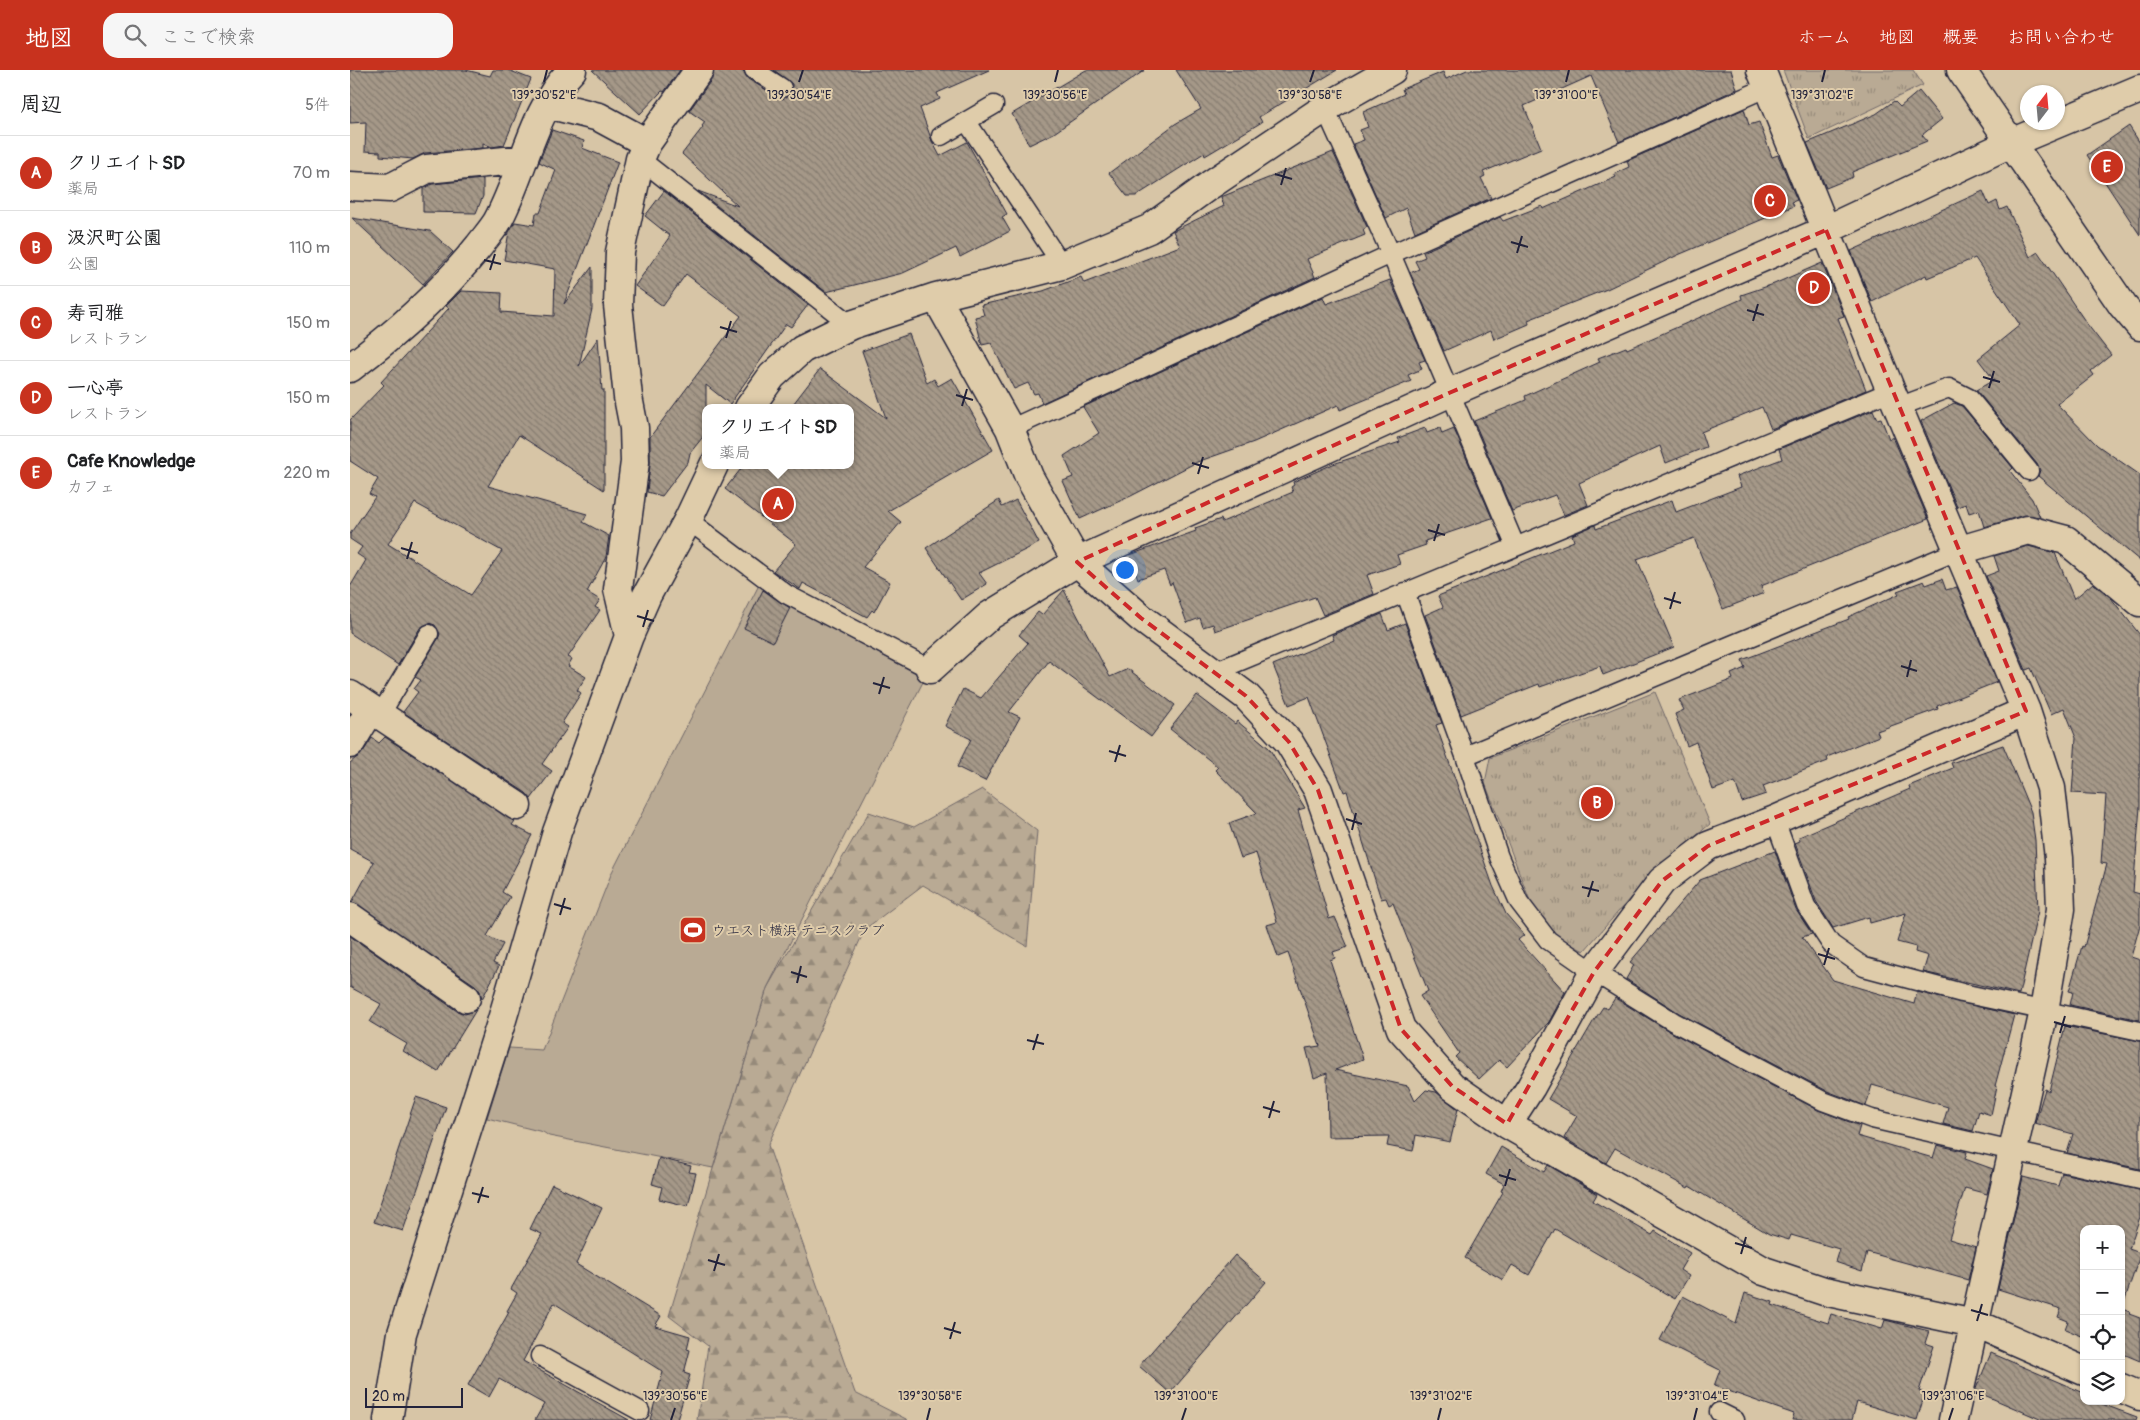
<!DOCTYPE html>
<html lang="ja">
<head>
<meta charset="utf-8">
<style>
	body { margin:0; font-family:Pangolin,"Klee One",sans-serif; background:#f6f6f6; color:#202124 }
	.controls { position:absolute; right:15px; bottom:15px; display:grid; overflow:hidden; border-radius:10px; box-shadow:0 1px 4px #0004 }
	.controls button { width:45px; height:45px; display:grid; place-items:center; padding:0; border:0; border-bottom:1px solid #e0e0e0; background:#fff; color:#202124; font:25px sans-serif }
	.compass { position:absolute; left:1670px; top:15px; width:45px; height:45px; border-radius:50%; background:#fff; box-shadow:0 1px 4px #0004; rotate:16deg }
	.scale { position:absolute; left:15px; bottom:12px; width:98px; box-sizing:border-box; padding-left:5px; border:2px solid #22223b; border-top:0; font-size:14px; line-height:18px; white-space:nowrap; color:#22223b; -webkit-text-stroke:4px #dfccaa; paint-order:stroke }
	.you { position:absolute; left:774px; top:499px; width:18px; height:18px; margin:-12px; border:4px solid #fff; border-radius:50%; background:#1a73e8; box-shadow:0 0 0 8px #1a73e833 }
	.badge { display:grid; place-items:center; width:32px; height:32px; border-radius:50%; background:#c8321e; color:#fff; font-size:16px; font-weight:700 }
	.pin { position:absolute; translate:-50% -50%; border:2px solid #fff; box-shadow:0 1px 5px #0006 }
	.popup { position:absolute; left:352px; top:334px; width:152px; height:65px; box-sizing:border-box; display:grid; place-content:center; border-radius:10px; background:#fff; filter:drop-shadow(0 1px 4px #0005); font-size:16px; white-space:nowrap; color:#757577 }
	.popup b { font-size:19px; color:#202124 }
	.popup::after { content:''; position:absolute; left:50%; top:100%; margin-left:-10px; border:10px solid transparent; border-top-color:#fff }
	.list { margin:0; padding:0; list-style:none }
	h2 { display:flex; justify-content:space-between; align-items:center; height:65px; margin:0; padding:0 20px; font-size:21px }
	h2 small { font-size:16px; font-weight:400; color:#757577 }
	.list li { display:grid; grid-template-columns:32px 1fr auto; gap:15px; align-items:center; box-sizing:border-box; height:75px; padding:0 20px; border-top:1px solid #e0e0e0 }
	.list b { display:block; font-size:19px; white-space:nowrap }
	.list p { margin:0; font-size:16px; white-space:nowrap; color:#757577 }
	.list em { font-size:16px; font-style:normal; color:#757577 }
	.icon { flex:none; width:28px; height:28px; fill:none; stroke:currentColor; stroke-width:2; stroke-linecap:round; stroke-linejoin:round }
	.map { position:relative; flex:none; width:1790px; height:1350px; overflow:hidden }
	header { display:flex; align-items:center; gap:30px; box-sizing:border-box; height:70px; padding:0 25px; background:#c8321e; color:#fff }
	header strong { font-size:24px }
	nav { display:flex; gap:28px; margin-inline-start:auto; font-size:18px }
	.search { width:350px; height:45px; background:#f6f6f6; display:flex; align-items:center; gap:12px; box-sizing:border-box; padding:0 18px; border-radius:15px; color:#757577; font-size:19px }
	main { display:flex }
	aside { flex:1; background:#fff }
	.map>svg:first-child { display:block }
</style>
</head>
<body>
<header>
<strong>地図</strong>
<div class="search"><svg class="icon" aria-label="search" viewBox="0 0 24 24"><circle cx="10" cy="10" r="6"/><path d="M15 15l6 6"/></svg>ここで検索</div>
<nav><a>ホーム</a><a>地図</a><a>概要</a><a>お問い合わせ</a></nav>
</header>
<main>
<aside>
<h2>周辺<small>5件</small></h2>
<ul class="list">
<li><span class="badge">A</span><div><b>クリエイトSD</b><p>薬局</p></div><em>70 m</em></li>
<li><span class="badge">B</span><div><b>汲沢町公園</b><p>公園</p></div><em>110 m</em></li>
<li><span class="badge">C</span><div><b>寿司雅</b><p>レストラン</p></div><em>150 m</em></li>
<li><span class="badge">D</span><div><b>一心亭</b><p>レストラン</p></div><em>150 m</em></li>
<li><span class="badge">E</span><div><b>Cafe Knowledge</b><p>カフェ</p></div><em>220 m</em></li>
</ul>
</aside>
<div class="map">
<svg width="1790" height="1350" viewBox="0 0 1790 1350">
	<defs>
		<pattern id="forest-firs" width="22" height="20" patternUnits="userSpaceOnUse" patternTransform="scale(1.25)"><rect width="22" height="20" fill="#b9aa94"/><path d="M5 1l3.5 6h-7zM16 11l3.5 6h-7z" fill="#968a7a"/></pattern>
		<pattern id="park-tufts" width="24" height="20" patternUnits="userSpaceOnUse" patternTransform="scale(1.25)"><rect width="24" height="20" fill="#b9aa94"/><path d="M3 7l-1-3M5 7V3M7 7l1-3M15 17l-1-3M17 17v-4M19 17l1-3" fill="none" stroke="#968a7a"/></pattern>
		<pattern id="building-back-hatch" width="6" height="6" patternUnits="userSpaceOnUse" patternTransform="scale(1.25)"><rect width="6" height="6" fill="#a59888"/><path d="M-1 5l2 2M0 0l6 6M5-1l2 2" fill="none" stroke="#867c70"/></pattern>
	</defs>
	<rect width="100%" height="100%" fill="#d7c5a6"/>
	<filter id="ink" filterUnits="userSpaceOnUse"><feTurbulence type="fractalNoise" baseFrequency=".02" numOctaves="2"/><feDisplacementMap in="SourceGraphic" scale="10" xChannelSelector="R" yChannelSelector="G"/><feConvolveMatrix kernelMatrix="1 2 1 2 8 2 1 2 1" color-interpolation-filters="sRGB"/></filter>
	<g filter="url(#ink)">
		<path fill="url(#forest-firs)" stroke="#6e6668" d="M632,719L687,761L677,876L573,815L515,859L418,1075L505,1323L558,1350H347L358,1276L319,1246L417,918L519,742L564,757Z"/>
		<path fill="url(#park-tufts)" stroke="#6e6668" d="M1433,0H1563L1573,15L1459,69Z
			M1305,622L1360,754L1302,803L1234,881L1204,866L1182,836L1135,713L1140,688Z"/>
		<path fill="#b9aa94" stroke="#6e6668" d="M409,515L447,540L575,608L417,918L363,1098L199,1066L193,1062L137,1048L159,978L192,980L262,802Z"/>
		<path fill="url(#building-back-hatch)" stroke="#22223b" fill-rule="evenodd" d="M0,0H116L140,6L143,0H158L181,9L154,75L142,77L133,73V78L75,83L63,89L30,86V82L15,81L16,52L0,53Z
			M242,0H330L314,22L312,21L290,44Z
			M364,0H393L398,9L432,29L441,24L442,14L424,0H639L587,23L590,29L570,38L582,71L590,86L617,72L657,144L652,147L660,161L610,187L606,178L553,203L476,222L348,121L388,136L332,84L353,57L352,56L355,52L339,41L362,9Z
			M736,0H795L704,63L679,75L662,44Z
			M826,0H987L909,47L912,52L855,86L854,83L786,126H777L759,103L825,54L851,39Z
			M1117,0H1381L1387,19L1269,72L1241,6L1174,36L1191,78L1133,102L1135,106L1131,108L1141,128L1065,162L1056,138L1036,148L1003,74L1014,70L1010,60L1018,57L1013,42L1054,24L1052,19L1093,2L1096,9Z
			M1569,21L1592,49L1572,65L1577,71L1502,102L1503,107L1476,118L1457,73L1526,44L1544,31L1550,37Z
			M1394,39L1399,55L1409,52L1422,87L1428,85L1447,130L1442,132L1444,136L1328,185L1257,219L1178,250L1179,254L1144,269L1141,260L1094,281L1060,203L1069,199L1065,191L1075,187L1073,182L1150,147L1153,151L1192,136L1193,139L1266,107L1264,104L1279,97L1277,91Z
			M1779,56L1790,73V165L1737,85Z
			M202,60L234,71L232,78L268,92L214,234L242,197V239L229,296L248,268L252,320H254V420L169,365L138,416L237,444L233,452L259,466L256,487L237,522L250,530L245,537L250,540L218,587L222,589L218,596L236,607L227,620L231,623L212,653L218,657L192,694L202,701L181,729L176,723L53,642L68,622L64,619L71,610L65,607L88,569L90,564L85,555L79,553L70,558L48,595L0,563V517L16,490L7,484L12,477L0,469V464L25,427L19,424L28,409L0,391V350L34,315L31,312L99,238L96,236L111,221L152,223L151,242L204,246L205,199L154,190L159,162L165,152L184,155L186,143H190L206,100L189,92ZM65,433L152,481L121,525L38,474Z
			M983,82L1017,157L1013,160L1015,165L957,189L965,207L692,333L688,323L684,324L678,313L664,319L641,273L632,275L625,247L634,245L631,235L693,221L731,207L734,213L830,176L823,161L874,136L871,127Z
			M133,109V126L126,143L73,142V119L82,114Z
			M314,121L458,235L441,257L436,254L380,334L356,315V363L340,383L338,392L312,426L297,422L300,394V367L391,246L336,204L313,236L285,216L320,166L295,146Z
			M1633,121L1639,135L1647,131L1650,140L1657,137L1680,187L1688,182L1737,254L1761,285L1741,301L1744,305L1707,334L1747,375L1790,405V491L1688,406L1690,400L1687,394L1626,320L1644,310L1628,289L1670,255L1625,188L1577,208L1576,205L1522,232L1501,181Z
			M2,148L80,161L103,182L73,214Z
			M1472,193L1494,246L1488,248L1516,320L1421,359L1412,337L1351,362L1356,377L1316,393L1310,376L1229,413L1238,435L1214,445L1205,425L1162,441L1124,351L1176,330L1175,326L1250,292L1248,288L1276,277L1277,279L1392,229L1391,225L1424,214Z
			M1040,210L1075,290L1069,292L1072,299L1058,305L1061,311L990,340L988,335L904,372L847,392L781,426L730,449L713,411L723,407L714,386L749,363L733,337L973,227L976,234Z
			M559,264L577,313L584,309L588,316L602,308L643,380L538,441L551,452L513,497L540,512L524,542L522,540L517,547L453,513L450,519L423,501L446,474L375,419L394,395H500V338H440L470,299L536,348L512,281Z
			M1604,333L1612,336L1663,398L1660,401L1682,429L1690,447L1674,445L1634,457L1629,440L1619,443L1616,434L1607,437L1571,351Z
			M1523,340L1527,349L1531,348L1539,369L1543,367L1578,449L1411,516L1414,523L1373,539L1344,468L1287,489L1324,577L1253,605L1250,596L1190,617L1189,614L1111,645L1075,545L1093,537L1088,526L1224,471L1222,465L1245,455L1246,459L1322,430L1326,442L1391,417L1387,406L1432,389L1429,379Z
			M1075,358L1077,363L1090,358L1092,364L1104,359L1142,448L1075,471L1076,475L1047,485L1050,494L1017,505L1024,524L973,545L965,527L865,561L863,554L853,557L850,548L837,553L822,512L820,515L814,500L788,509L780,485L846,461L845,458L871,449L872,452L943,422L941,417L944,415L943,412L983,394L1050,372L1048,368Z
			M649,430L652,437L666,430L689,473L629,503L637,514L611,530L576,478Z
			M1678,476L1705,483L1724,529L1743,513L1761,528L1790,565V737L1783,822L1790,824V855L1781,887L1790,890V950L1720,935L1723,922L1719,921L1732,876L1734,877L1757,794L1751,793L1756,725L1722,723L1726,668L1714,638L1701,644L1681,598L1676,600L1636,506L1649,501L1644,486Z
			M1592,509L1596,520L1607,517L1647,612L1587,636L1588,639L1527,661L1529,666L1477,687L1478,691L1413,716L1416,724L1392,732L1385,712L1363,720L1346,672L1337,676L1325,644L1334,640L1329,630L1383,609L1381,604L1395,598L1392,590L1499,549L1498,547L1549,524L1547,521L1574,511L1576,515Z
			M413,520L440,538L423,572L394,558Z
			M714,520L760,607L778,599L825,635L801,667L699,591L659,642L670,647L635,711L607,697L621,669L595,656L613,619L631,628L678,573L669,565L688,542L692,545Z
			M1032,544L1038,560L1055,553L1092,653L1086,655L1143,816L1156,844L1174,865L1168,870L1215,922L1199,952L1157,997L1149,990L1129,1009L1105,987L1109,983L1070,926L1078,921L1043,833L1039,835L1036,828L1031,829L997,721L994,722L959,627L939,635L923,595L984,570L982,565Z
			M847,625L885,654L887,651L919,678L955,738L948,740L979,849L985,847L998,877L983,882L985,888L980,890L1013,989L985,1000L1058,1016L1065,1031L1076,1020L1086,1022L1108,1039L1100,1072L1066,1065L1063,1081L1037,1076L1039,1066L978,1067L977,1003L964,1008L956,978L970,976L938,883L928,887L917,855L927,852L906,783L891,788L879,753L907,743L865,700L868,697L820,659Z
			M35,667L165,751L162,755L182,765L152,822L160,827L137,866L153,874L143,893L149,896L132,929L130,921L125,915L2,832L24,792L0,779V693L13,682L22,668L29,673Z
			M1653,675L1681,742L1685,770L1688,841L1669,924L1573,902L1578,886L1565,882L1566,877L1547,872L1556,843L1520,853L1519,847L1483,858L1466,831L1445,773L1450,771L1449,767L1560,719L1559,716L1603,698L1601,693Z
			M1425,781L1446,840L1462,864L1452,867L1483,910L1564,934L1567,922L1664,945L1645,1016H1647L1641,1045L1629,1041L1623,1061L1593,1054L1598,1037L1522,1015L1516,1036L1477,1021L1329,943L1276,909L1284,895L1280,892L1350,810Z
			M0,866L107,941L115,944L126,940L88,1002L53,981L57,974L20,952L31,934L0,917Z
			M1265,928L1319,961L1468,1040L1510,1056L1507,1066L1583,1088L1587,1075L1617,1082L1615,1089L1643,1099L1637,1124L1615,1118L1599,1169L1626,1177L1618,1210L1517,1182L1512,1201L1485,1192L1489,1179L1441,1165L1439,1170L1419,1164L1339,1116L1338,1118L1265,1078L1256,1093L1214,1068L1227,1046L1198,1029L1243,952L1253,937L1258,939Z
			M1715,956L1790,971V1099L1717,1083L1723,1064L1685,1053L1695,1019L1699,1021Z
			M66,1027L96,1037L53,1161L24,1152Z
			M1151,1077L1194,1102L1198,1095L1247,1124L1243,1131L1302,1165L1305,1161L1340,1183L1330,1200L1339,1206L1325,1229L1205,1159L1179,1205L1162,1195L1153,1210L1115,1188L1153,1122L1151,1121L1154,1114L1136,1104Z
			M309,1088L341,1096L339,1102L346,1103L338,1136L309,1129L312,1117L302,1114Z
			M1712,1103L1790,1120V1147L1779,1179L1790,1183V1185L1772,1238L1780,1241L1779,1244L1790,1248V1291L1771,1283V1159H1734V1267L1715,1259L1718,1251L1708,1247L1711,1239L1648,1219L1673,1107L1708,1116Z
			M202,1114L252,1138L226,1194L311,1246L305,1256L340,1266L337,1279L340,1280L334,1303L340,1305L327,1350H300L313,1302L204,1233L173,1291L279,1350H185L194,1334L149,1309L139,1327L118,1315L159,1242L157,1241L167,1223L161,1219L192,1164L180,1159Z
			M885,1185L916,1212L820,1323L789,1296Z
			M1395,1223L1423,1232L1422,1235L1478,1253L1481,1244L1532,1259L1535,1250L1579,1261L1575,1273L1584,1276L1569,1321L1575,1323L1567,1350L1507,1332L1502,1350H1442L1444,1344L1364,1316L1370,1300L1310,1270L1333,1226L1386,1254Z
			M1641,1283L1734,1323V1331H1744L1787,1347L1786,1350H1692L1625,1321Z"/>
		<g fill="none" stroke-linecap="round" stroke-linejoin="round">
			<g stroke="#22223b" stroke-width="21">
				<path id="service" d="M404,0L432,18
					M975,38L1041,184L1165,475
					M617,52L712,195
					M591,66L644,35
					M290,89L501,255
					M1548,337L1599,318L1619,328L1679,401
					M660,359L1041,184L1418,17
					M338,450L436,524L580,599
					M1055,522L1115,686L1149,787L1169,832L1198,870L1244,902L1324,952L1473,1031L1522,1049L1790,1110
					M864,602L1541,321
					M30,645L79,564
					M1115,686L1607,481
					M1425,750L1456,836L1481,874L1514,897L1612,923L1790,961
					M190,1286L290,1341
					M1369,1342L1385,1350"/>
			</g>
			<g stroke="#22223b" stroke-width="31">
				<path id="minor" d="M1411,0L1541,321L1676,641L1701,718L1709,788L1711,839L1694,941L1603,1350
					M197,34L249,47L297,73
					M0,116L40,118L77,99L174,89
					M586,227L660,359L679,407L727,492L791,548L896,626L939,672L968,720L1051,959L1102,1016L1157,1054L1414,1201L1474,1221L1624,1253L1734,1301
					M0,298C47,263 92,222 129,176C135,168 142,160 147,152C174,103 182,40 222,0
					M399,338L422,306L452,279L501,255L586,227L712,195L799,159L860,115L975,38L1042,0
					M1607,481L1678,460L1716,470L1790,532
					M279,566L268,519L285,392L284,358L278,327L268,235L270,182L290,89L297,73L349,0
					M580,599L639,546L727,492L1099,323L1476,160L1663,72L1790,19
					M0,625L167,736
					M0,674L21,639
					M0,847L116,928
					M1157,1054L1181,1017L1244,902L1312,811L1358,776L1425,750L1676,641
					M1771,1318L1790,1326
					M38,1350L52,1263L151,953L207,762L279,566L297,525L338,450L364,395"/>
			</g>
			<g stroke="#22223b" stroke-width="31">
				<path id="tertiary" d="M1611,0L1773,236L1790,256"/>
			</g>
			<use href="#service" stroke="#dfccaa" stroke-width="18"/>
			<use href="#minor" stroke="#dfccaa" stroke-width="28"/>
			<use href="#tertiary" stroke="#dfccaa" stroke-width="28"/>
		</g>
	</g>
	<path fill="none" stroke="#cd2829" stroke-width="4" stroke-dasharray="10 6" stroke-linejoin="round" d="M1476,160L1676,641L1358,776L1312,811L1244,902L1157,1054L1102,1016L1051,959L968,720L939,672L896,626L791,548L727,492L1099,323Z"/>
	<path fill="none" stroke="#22223b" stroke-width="2" d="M194,12L197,0M449,12L453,0M705,12L708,0M960,12L964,0M1216,12L1219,0M1472,12L1475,0M925,104L942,109M931,115L936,98M1161,172L1178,177M1167,183L1172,166M134,190L151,194M140,200L145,184M1397,240L1414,245M1403,251L1408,234M370,257L387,262M376,268L381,251M1633,307L1650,312M1639,318L1644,301M606,325L623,330M612,336L617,319M842,393L859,398M848,404L853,387M1078,460L1095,465M1084,471L1089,454M51,478L68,483M57,489L62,472M1314,528L1331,533M1320,539L1325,522M287,546L304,551M293,557L298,540M1551,596L1567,601M1557,607L1561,590M523,613L540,618M529,624L534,607M759,681L776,686M765,692L770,675M996,749L1012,754M1002,760L1006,743M1232,817L1249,821M1238,827L1243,811M204,834L221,839M210,845L215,828M1468,884L1485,889M1474,895L1479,878M441,902L457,907M447,913L451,896M1704,952L1721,957M1710,963L1715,946M677,970L694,974M683,980L688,964M913,1037L930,1042M919,1048L924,1031M1149,1105L1166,1110M1155,1116L1160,1099M122,1123L139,1127M128,1133L133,1117M1385,1173L1402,1178M1391,1184L1396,1167M358,1190L375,1195M364,1201L369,1184M1621,1240L1638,1245M1627,1251L1632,1234M594,1258L611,1263M600,1269L605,1252M321,1350L325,1338M577,1350L580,1338M832,1350L836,1338M1088,1350L1091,1338M1344,1350L1347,1338M1599,1350L1603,1338"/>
	<defs>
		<g id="stadium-square" transform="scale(1.4375)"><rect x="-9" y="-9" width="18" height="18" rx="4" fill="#c8321e" stroke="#dfccaa"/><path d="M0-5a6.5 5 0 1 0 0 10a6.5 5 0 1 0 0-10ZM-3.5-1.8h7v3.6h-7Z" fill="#fff"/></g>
	</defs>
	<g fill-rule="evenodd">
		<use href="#stadium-square" x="343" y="860"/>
	</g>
	<g text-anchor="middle" stroke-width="4" stroke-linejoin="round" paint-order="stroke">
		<g font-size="14" fill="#22223b" stroke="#dfccaa" text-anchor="start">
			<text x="362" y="865">ウエスト横浜 テニスクラブ</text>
		</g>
	</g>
	<g font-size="12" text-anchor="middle" fill="#22223b" stroke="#dfccaa" stroke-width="4" stroke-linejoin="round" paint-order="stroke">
		<text x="194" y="29">139°30'52"E</text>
		<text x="449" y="29">139°30'54"E</text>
		<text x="705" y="29">139°30'56"E</text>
		<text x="960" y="29">139°30'58"E</text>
		<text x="1216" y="29">139°31'00"E</text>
		<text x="1472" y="29">139°31'02"E</text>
		<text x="325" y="1330">139°30'56"E</text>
		<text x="580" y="1330">139°30'58"E</text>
		<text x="836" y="1330">139°31'00"E</text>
		<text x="1091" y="1330">139°31'02"E</text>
		<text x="1347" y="1330">139°31'04"E</text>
		<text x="1603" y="1330">139°31'06"E</text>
	</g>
</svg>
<div class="controls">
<button>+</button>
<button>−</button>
<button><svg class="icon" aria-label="locate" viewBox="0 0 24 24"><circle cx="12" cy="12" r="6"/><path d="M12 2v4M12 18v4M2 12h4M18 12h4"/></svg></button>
<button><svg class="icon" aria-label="layers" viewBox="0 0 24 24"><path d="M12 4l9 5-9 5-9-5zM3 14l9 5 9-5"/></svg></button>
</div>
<svg class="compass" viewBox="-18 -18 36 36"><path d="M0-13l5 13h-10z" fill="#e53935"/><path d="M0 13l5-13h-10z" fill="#757577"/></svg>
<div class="scale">20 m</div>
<div class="you"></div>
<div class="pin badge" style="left:428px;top:434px">A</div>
<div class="popup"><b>クリエイトSD</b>薬局</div>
<div class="pin badge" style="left:1247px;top:733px">B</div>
<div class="pin badge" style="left:1420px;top:131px">C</div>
<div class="pin badge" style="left:1464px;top:218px">D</div>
<div class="pin badge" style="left:1757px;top:97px">E</div>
</div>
</main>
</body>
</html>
